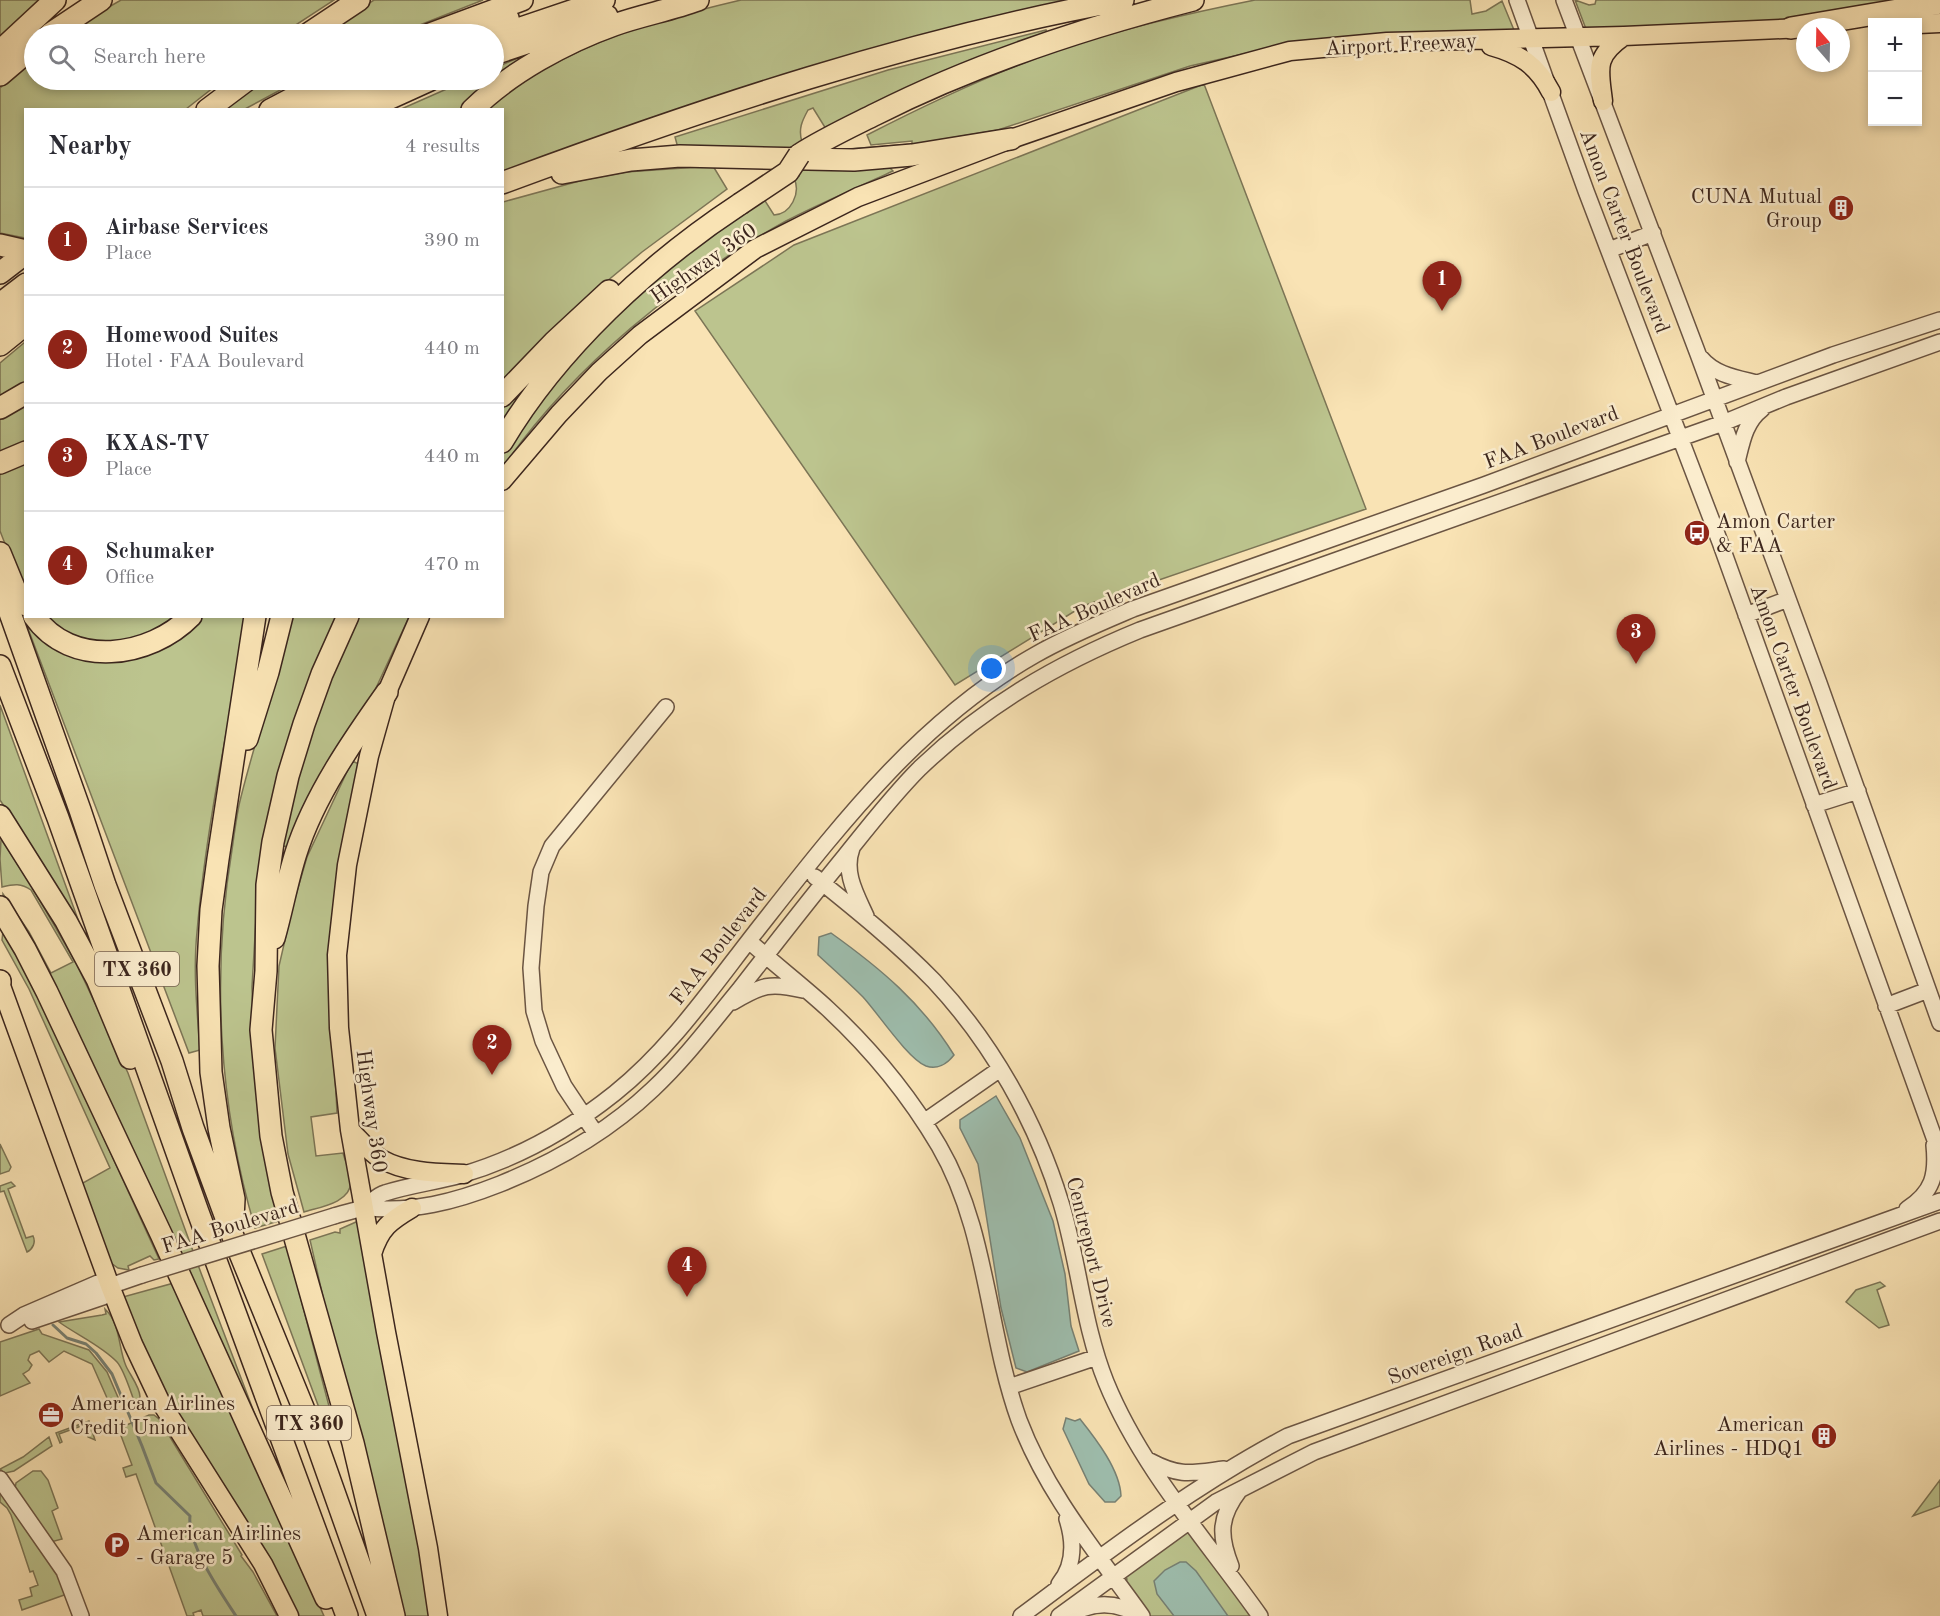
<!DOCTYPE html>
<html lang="en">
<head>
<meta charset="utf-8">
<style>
	body { margin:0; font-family:"Old Standard TT",serif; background:#f7f7f7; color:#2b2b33 }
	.controls { position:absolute; right:18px; top:18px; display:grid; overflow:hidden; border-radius:0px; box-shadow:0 3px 9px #0003 }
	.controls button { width:54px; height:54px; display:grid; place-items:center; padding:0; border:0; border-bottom:2px solid #e1e1e2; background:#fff; color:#2b2b33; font:30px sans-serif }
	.compass { position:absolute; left:1796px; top:18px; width:54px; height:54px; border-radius:50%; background:#fff; box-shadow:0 3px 9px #0003; rotate:340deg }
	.you { position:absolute; left:992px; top:669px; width:21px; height:21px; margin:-15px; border:4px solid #fff; border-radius:50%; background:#1a73e8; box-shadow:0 0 0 9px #1a73e833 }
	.badge { display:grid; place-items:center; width:39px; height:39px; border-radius:50%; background:#8f2418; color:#fff; font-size:20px; font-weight:700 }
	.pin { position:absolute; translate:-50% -50px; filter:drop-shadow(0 2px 3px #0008) }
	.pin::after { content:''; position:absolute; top:32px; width:21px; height:18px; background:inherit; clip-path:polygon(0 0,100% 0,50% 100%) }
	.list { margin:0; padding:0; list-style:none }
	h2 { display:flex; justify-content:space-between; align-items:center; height:78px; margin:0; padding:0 24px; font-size:26px }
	h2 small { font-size:20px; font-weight:400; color:#7c7c81 }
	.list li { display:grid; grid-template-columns:39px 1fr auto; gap:18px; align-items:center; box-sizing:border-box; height:108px; padding:0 24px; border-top:2px solid #e1e1e2 }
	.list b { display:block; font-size:22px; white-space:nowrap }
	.list p { margin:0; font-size:20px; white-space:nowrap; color:#7c7c81 }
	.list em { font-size:20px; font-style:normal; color:#7c7c81 }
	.icon { flex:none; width:33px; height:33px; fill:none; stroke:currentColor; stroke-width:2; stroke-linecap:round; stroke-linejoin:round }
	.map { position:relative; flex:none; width:1940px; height:1616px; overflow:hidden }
	.search { position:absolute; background:#fff; box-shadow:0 3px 9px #0003; left:24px; top:24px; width:480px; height:66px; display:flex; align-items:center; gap:15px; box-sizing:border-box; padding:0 21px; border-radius:33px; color:#7c7c81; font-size:22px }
	.panel { position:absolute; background:#fff; box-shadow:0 3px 9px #0003; left:24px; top:108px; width:480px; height:510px; border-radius:0px }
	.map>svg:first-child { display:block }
</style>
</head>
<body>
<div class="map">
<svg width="1940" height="1616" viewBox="0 0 1940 1616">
	<rect width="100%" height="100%" fill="#f9e3b4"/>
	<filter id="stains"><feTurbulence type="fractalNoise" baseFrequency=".00333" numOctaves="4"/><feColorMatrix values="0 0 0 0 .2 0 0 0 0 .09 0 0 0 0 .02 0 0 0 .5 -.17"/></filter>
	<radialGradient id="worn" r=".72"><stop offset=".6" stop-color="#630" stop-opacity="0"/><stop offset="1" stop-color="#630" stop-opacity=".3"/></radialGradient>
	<path fill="#bcc48e" stroke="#7c7556" stroke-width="1.5" d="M0,0H40L0,38Z
		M121,0H334L282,34H62Z
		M374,0H483L397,34H320Z
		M741,0H1092L503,175L502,110H486C562,46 647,22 741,0Z
		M1255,0H1470L1472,14L1486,11L1502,1L1514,30L1279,46L1190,66L998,130L879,150H835L912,144V141L871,145L867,135C935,100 1005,67 1077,44C1136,25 1195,12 1255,0Z
		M1575,0L1589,5L1595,4L1596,0H1937L1776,21L1586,29Z
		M1046,30L1047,33L826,129L813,108L808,110C802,121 798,129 802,142L788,151L678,148L675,137L888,70Z
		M535,51L480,92L460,109L399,110L467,80H494V68Z
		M34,58V80H223L186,109L26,110L25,238L0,233V88Z
		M259,80H299L245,109L222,110Z
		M1204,84L1366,509L1083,606L955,685L695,311L794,245Z
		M713,166L727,189L642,252L594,292L503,384V202L583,180L626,172Z
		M890,168L893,171C857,188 820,203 786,221C678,281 573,366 503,467V453L508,444L580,348L663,269L762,196L774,215C791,214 801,193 794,178L799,176L797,173L805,169Z
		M25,342V384L0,399V363Z
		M558,349L503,433V408Z
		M25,405V445L0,457V419Z
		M25,464V590L20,582L0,531V473Z
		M45,617H178L154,634L124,643L89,641L60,630Z
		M200,617H248C229,721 206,826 197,932C193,971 197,1011 200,1050L189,1053L27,626L31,624L98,656Z
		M292,617H339L258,884L252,987L254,1055L282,1220L255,1228C219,1106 211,976 232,850C234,835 236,820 239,805C254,742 276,680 292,617Z
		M358,617H409L369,703L293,847L282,846C299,767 320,688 358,617Z
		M0,705L92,958L27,842L0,800Z
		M352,761L359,764C344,833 330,904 330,974C330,1020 335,1067 337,1113L311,1117L316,1156L343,1153C345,1161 351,1173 351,1182C350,1203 320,1207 304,1212L288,1154L275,1048L279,966L293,905L307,857Z
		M1,839L28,880L76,963L128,1073L201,1273L273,1462L3,905V894L29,932L51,973L73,962L31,890C21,883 14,884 2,887L0,859Z
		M3,931L22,963L50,1020L159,1259L154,1260L150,1256L128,1266L129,1270L118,1268L111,1263L81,1184L110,1168L29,989L2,940Z
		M0,1144L11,1167L9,1171L0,1174Z
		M11,1182L15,1186L8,1189L26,1238L33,1236C36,1242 33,1249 27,1252L4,1191L0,1192V1186Z
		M356,1222L359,1226L432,1616H405L347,1402L310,1240L335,1232L340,1233V1229Z
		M287,1246L335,1429L334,1433L328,1432L262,1254Z
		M1880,1282L1885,1286L1877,1290L1889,1325L1879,1328L1846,1302L1856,1290Z
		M174,1283L324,1616H297L169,1404L144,1354L123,1297Z
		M105,1309C121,1324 118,1348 126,1366C130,1375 140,1387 140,1397C139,1400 137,1403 136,1406C131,1394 125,1371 117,1362C102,1346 77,1335 59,1322L102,1315L106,1314Z
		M39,1329L42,1334L89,1350L107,1372L120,1402L111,1407L92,1364L64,1351L49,1362L39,1351L30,1355L28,1360L32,1365L29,1370L23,1374L30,1383L0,1396V1342Z
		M149,1415H154L159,1419L242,1555L241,1556L253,1572L277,1616H203L201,1610L193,1613L194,1616H187L136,1474L126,1477L123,1468L132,1465L120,1433L122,1427Z
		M89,1421L95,1440L88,1437L84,1425L59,1434L62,1442L60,1443L56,1433Z
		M49,1437L52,1446L14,1471L5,1473L0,1469L23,1457Z
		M33,1471H41L48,1480L58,1508L52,1511L62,1539L51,1542L15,1488L16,1483Z
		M1940,1480V1506L1913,1516Z
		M0,1490L61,1579L67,1594L22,1610L19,1600L32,1596L30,1588L38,1585L33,1571L30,1572L11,1515L7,1508L0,1502Z
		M1185,1531L1196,1538L1251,1616H1149L1126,1583L1127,1579L1125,1577Z"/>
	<path fill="#9ebeae" stroke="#778174" stroke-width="1.5" d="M831,933C880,968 922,1003 954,1055C947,1064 937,1070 926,1066C908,1059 877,1012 863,997C848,982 833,969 818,955L819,937Z
		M996,1096L1020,1138L1053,1221L1065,1274L1071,1326L1079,1351L1027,1372L1016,1368L1001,1308L978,1164L960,1128V1120Z
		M1066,1418L1075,1421L1080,1419C1096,1439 1120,1470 1121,1496L1115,1502H1105L1089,1484L1063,1429Z
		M1180,1562H1186L1196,1571L1228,1616H1174L1157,1594L1154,1581L1165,1570Z"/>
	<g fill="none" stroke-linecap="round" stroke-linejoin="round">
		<path stroke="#778174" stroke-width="3" d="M53,1325L67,1338L86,1344L96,1353L112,1374L142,1446L156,1483L190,1516C187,1544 221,1593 236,1616"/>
		<g stroke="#6b5543" stroke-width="18">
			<path id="minor" d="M1517,0L1586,191L1720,542L1940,1154
				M1564,0L1698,354L1819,683L1940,1023
				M1609,250L1653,233
				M1701,358C1715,375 1737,378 1757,383
				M1737,462C1742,442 1745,422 1762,409
				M1746,615L1788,599
				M1814,805L1858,791
				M852,848C843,872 856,894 866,916
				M815,877C856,910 897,943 934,981C992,1043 1036,1121 1061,1203C1079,1262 1083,1325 1106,1382C1141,1468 1207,1541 1260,1616
				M749,941C774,964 802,985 828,1009C871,1049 909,1095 939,1146C988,1230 987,1331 1019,1420C1047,1494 1097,1553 1142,1616
				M733,1002C762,985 770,982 803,990
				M1886,1006L1928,990
				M924,1122L1000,1069
				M596,1134L564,1086L543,1041L534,1011L531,968L536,906L541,872L552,846L666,707
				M363,1207C410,1214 457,1201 500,1184C555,1162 610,1130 653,1089C685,1059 711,1024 739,990C774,945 809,900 845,856C869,826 893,795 920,768C986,705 1057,664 1140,630L1723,423L1786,397L1940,342
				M1907,1209C1933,1192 1937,1175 1934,1145
				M334,1216C343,1213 355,1211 364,1207C371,1203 377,1195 385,1193C410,1185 436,1182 461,1175C516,1159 570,1129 615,1093C670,1049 711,989 754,934C836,830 917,722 1035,655C1066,637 1100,623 1133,609L1484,485L1833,355L1940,320
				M32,1321L103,1297L110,1286
				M9,1325L24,1315L98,1283L110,1286L142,1275
				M1009,1387L1097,1357
				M1150,1461C1180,1477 1191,1473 1224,1469
				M0,1479L64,1571L81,1616
				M1231,1566C1219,1536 1219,1517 1239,1491
				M1059,1584C1075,1565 1074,1541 1067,1519
				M1073,1613C1096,1601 1118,1602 1140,1616
				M1021,1616C1107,1552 1193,1486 1288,1436L1940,1201
				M1059,1616L1216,1502L1314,1452L1940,1221"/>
		</g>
		<g stroke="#3c261d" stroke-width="21">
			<path id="major" d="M1918,24L1940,23
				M1491,46C1520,54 1537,65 1551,92
				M1603,101C1599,68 1594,57 1624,36
				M502,481L559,414L599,372L640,335L755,249L858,197L1011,139L1176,82L1290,51L1387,42L1624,36L1803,28
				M420,616L387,692L369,756L347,865L337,955L339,1028L350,1130L386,1332L428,1548L438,1616
				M0,983L110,1286L133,1344L160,1401L263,1564L289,1616
				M350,1130C360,1140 369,1152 381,1159C406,1173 437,1173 464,1174
				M372,1254C380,1228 390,1221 412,1208"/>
		</g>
		<g stroke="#3c261d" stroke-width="24">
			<path id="highway" d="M1791,28L1940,3
				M50,34L101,0
				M308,34L359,0
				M430,34L522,0
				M464,34L508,18
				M494,37L604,0
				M0,51L55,0
				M494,54L607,16
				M0,75L34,46
				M207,110L247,80
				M270,110L310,89
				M297,110L342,87
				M328,110L391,80
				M364,110L430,80
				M472,110C509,73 566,42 614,25C642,15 671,10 698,0
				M799,155C824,139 850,127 876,114C977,63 1084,28 1193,0
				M562,173L631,160L680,156L854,160L912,155L1011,139
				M502,183C704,108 911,39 1123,0
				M0,245L26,251
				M0,273L26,253
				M0,304L26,284
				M0,324L26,303
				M0,345L26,324
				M502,396L554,342L609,291
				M0,408L26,393
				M502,442C557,349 650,263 740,204
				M0,463L26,452
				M0,553L16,592L26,605
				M0,585L80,810L105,885L172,1061L193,1128L232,1234L311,1427L378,1616
				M34,616C71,669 150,658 191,616
				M348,616L322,674L304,724L288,776L273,842L267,885L266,971L261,1030L271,1136L282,1192L353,1443L394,1616
				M0,666L58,818L198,1212L347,1616
				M247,739L268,672L282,616
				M0,816L66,921L97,979L130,1058
				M0,907L25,949L47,992L161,1234L326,1598
				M274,938C282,910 287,881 296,853C314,796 353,740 387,692
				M0,981V983
				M233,1219L234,1199L219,1128L211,1072L208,966L211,910L218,859L255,616"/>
		</g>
		<use href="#minor" stroke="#fbedce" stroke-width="15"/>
		<use href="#major" stroke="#f9e3b4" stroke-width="18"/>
		<use href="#highway" stroke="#f9e3b4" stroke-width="21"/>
		<g stroke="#6b5543" stroke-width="18" stroke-linecap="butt">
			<path id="minor-bridge" d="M142,1275L334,1216"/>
		</g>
		<g stroke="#3c261d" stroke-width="24" stroke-linecap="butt">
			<path id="highway-bridge" d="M740,204L788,172L799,155"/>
		</g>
		<use href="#minor-bridge" stroke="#fbedce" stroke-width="15"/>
		<use href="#highway-bridge" stroke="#f9e3b4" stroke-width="21"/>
	</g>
	<defs>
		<g id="building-disc" transform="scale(1.35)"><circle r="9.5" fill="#8f2418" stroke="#fbedce"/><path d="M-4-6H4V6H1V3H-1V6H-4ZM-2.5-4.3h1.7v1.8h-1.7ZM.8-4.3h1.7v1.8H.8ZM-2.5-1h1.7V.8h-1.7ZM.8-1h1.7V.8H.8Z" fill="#fff"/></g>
		<g id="bus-disc" transform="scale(1.35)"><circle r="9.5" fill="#8f2418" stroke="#fbedce"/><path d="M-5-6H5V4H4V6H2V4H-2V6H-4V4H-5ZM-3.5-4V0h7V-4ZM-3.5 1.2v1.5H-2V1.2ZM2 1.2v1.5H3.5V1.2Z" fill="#fff"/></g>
		<g id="office-disc" transform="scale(1.35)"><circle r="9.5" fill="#8f2418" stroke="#fbedce"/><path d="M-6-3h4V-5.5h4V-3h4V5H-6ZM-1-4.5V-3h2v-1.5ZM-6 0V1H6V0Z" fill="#fff"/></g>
		<g id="parking-disc" transform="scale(1.35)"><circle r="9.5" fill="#8f2418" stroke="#fbedce"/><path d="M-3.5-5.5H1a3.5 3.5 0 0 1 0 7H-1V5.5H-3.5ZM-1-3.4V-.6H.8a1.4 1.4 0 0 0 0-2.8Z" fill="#fff"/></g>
	</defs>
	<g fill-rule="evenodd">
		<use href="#building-disc" x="1841" y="208"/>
		<use href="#bus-disc" x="1697" y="533"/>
		<use href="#office-disc" x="51" y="1415"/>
		<use href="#building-disc" x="1824" y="1436"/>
		<use href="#parking-disc" x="117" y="1545"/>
	</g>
	<g text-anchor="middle" stroke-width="5" stroke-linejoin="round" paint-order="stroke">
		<g fill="#fbedce" stroke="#756252" stroke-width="1.5">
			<rect x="95" y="952" width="84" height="34" rx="4.5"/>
			<rect x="267" y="1406" width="84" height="34" rx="4.5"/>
		</g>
		<g font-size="20" font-weight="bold" fill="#3c261d">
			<text x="137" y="976">TX 360</text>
			<text x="309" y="1430">TX 360</text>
		</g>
		<g font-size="21" fill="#3c261d" stroke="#fbedce">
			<text transform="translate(1401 44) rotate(-3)" y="7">Airport Freeway</text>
			<text transform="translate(1625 231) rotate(69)" y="7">Amon Carter Boulevard</text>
			<text transform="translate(703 263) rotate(-35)" y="7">Highway 360</text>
			<text transform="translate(1551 437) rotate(-21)" y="7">FAA Boulevard</text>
			<text transform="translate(1094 607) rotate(-24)" y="7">FAA Boulevard</text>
			<text transform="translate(1794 687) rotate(70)" y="7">Amon Carter Boulevard</text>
			<text transform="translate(718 946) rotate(-52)" y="7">FAA Boulevard</text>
			<text transform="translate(372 1111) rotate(82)" y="7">Highway 360</text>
			<text transform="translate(230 1226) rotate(-17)" y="7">FAA Boulevard</text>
			<text transform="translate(1092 1252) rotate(76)" y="7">Centreport Drive</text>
			<text transform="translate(1455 1354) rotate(-20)" y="7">Sovereign Road</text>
		</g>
		<g font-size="21" fill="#3c261d" stroke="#fbedce" text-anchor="start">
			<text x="1822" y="203" text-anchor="end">CUNA Mutual<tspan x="1822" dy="24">Group</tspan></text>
			<text x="1716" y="528">Amon Carter<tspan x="1716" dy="24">&amp; FAA</tspan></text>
			<text x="70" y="1410">American Airlines<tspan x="70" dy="24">Credit Union</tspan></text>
			<text x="1804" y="1431" text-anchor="end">American<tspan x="1804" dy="24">Airlines - HDQ1</tspan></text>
			<text x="136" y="1540">American Airlines<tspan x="136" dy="24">- Garage 5</tspan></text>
		</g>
	</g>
	<rect width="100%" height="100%" filter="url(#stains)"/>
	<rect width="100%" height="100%" fill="url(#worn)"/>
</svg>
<div class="controls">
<button>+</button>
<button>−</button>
</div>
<svg class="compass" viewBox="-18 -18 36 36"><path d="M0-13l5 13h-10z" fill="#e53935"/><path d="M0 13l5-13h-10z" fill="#7c7c81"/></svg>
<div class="you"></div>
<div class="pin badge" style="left:1442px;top:311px">1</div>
<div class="pin badge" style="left:492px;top:1075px">2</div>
<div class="pin badge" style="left:1636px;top:664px">3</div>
<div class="pin badge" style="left:687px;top:1297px">4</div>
<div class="search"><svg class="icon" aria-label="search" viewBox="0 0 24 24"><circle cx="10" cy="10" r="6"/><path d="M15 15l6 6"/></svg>Search here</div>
<section class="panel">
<h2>Nearby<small>4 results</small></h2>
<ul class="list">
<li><span class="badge">1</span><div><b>Airbase Services</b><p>Place</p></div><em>390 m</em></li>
<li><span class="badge">2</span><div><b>Homewood Suites</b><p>Hotel · FAA Boulevard</p></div><em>440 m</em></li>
<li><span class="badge">3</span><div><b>KXAS-TV</b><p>Place</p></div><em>440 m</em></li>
<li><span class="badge">4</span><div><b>Schumaker</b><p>Office</p></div><em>470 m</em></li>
</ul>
</section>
</div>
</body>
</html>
